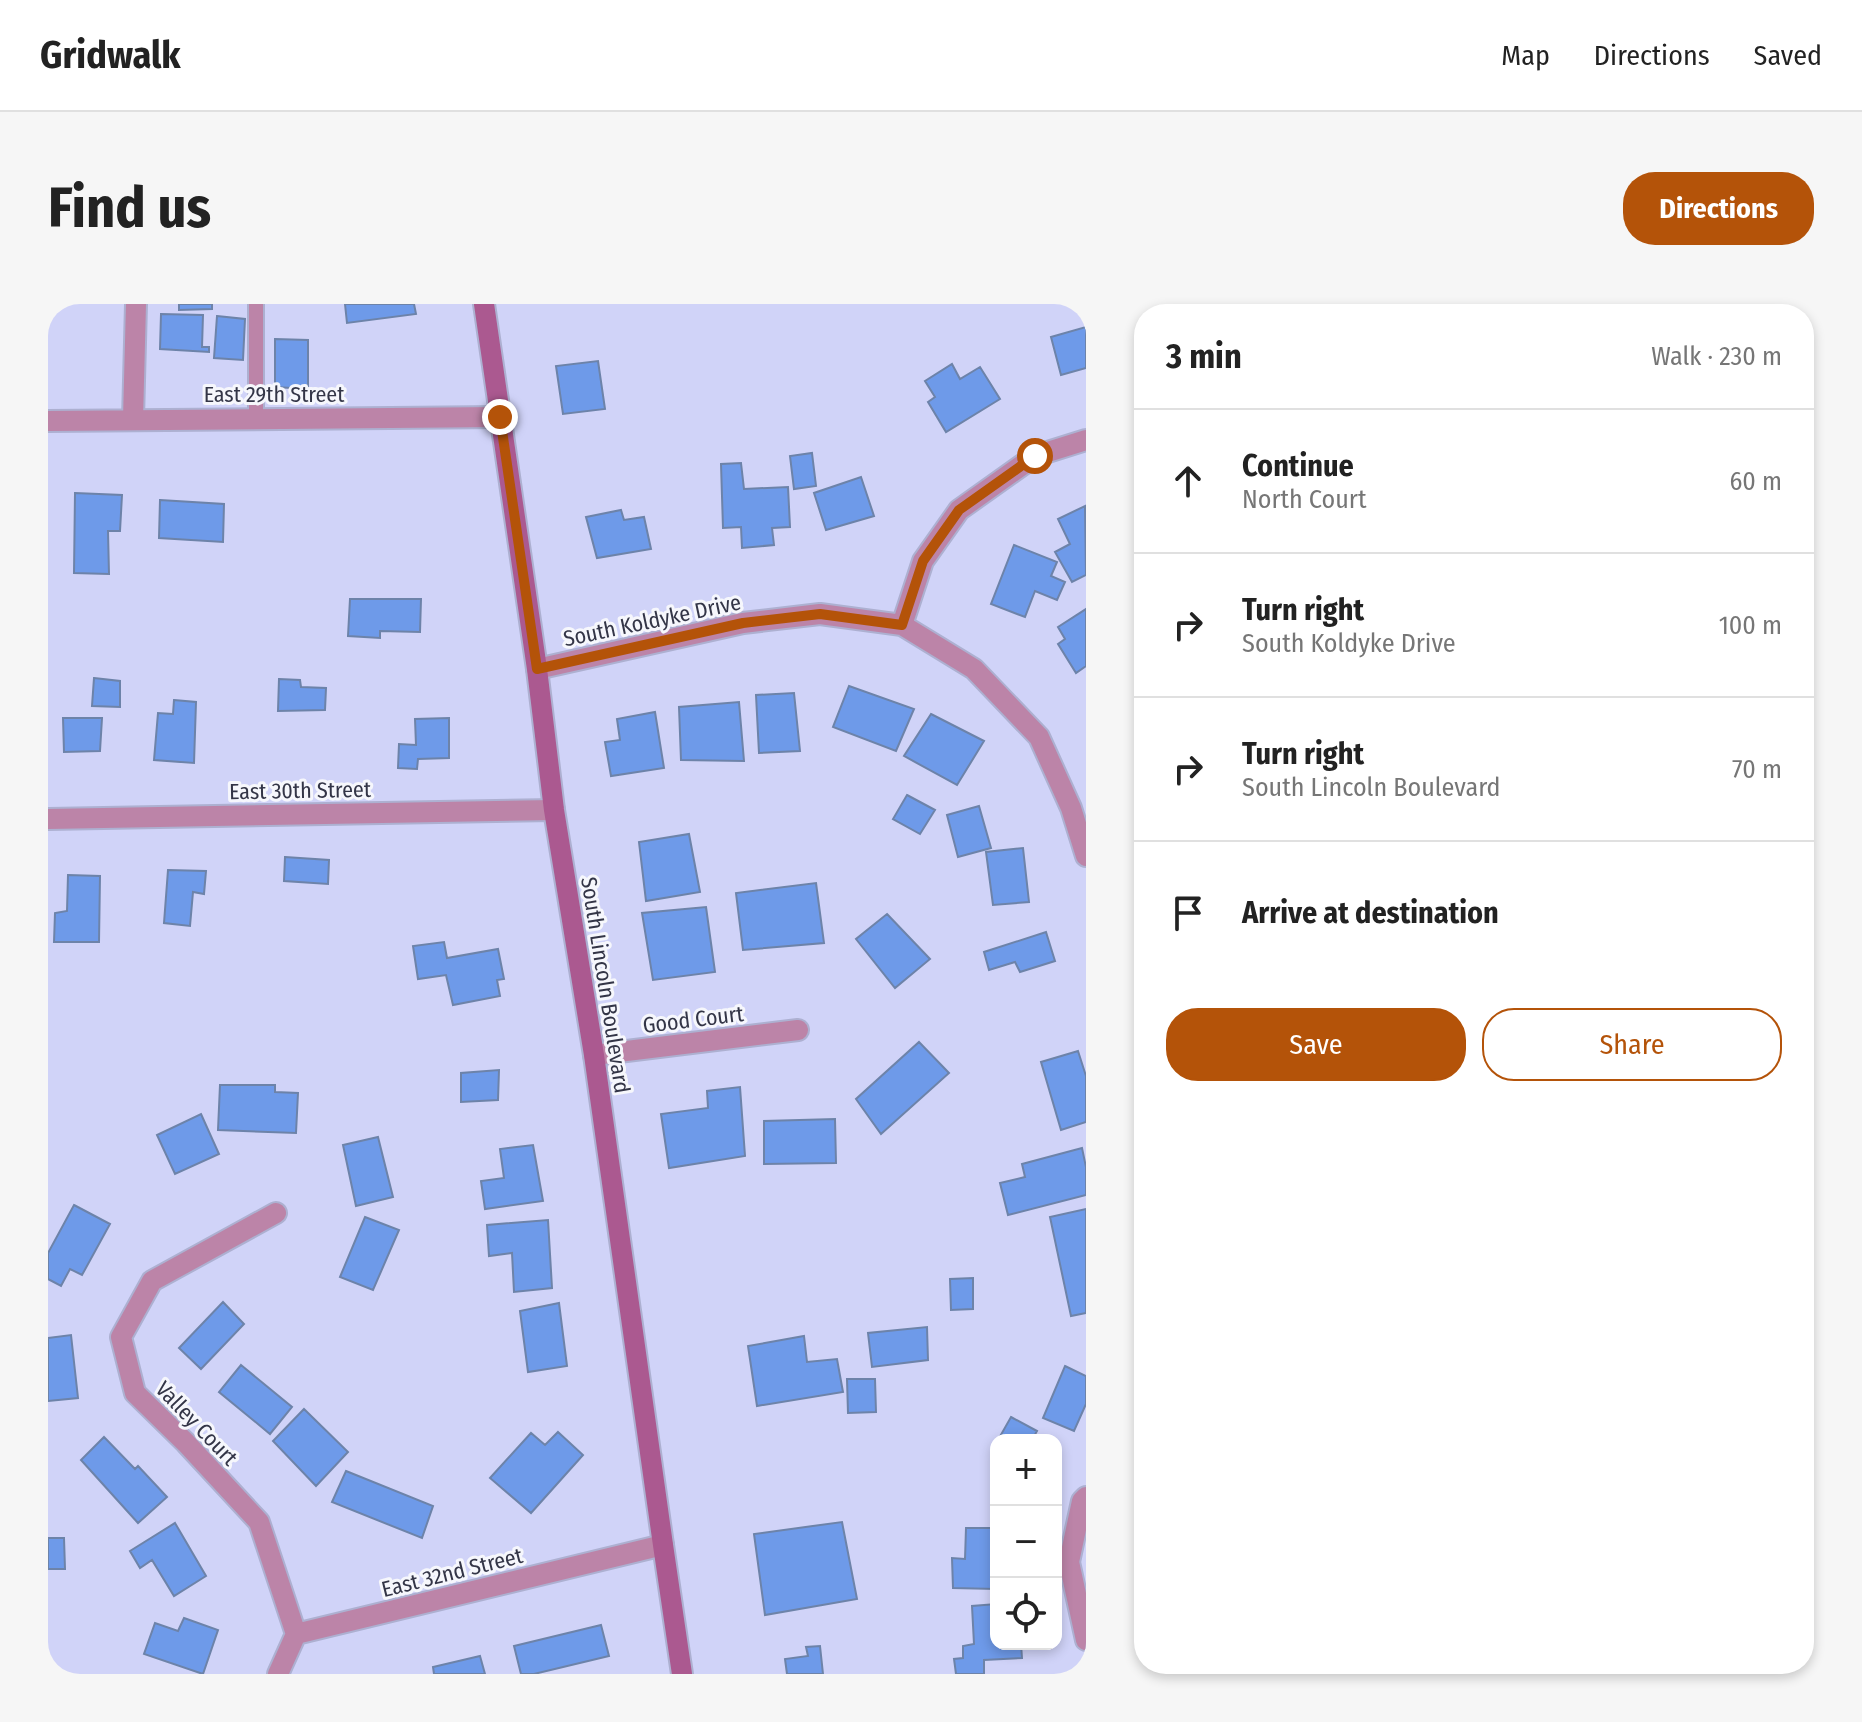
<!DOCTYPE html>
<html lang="en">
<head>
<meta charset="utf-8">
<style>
	body { margin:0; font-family:"Fira Sans Condensed",sans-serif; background:#f6f6f6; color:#222 }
	.controls { position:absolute; right:24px; bottom:24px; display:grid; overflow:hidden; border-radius:16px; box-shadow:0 4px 12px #0003 }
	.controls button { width:72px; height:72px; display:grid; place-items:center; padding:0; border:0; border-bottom:2px solid #e0e0e0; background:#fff; color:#222; font:40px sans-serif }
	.stop { position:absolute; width:24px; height:24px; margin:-18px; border:6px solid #b45309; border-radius:50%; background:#fff }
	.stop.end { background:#b45309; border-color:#fff; box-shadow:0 2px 8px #0008 }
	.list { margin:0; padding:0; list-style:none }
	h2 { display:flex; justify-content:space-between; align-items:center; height:104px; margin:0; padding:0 32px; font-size:34px }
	h2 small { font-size:26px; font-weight:400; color:#767676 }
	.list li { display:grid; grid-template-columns:52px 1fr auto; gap:24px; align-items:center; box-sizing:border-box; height:144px; padding:0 32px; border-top:2px solid #e0e0e0 }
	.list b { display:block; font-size:30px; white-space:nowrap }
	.list p { margin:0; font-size:26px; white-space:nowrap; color:#767676 }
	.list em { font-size:26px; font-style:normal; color:#767676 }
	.actions { display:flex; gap:16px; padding:24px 32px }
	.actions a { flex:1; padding:18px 0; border:2px solid #b45309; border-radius:32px; text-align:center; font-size:28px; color:#b45309 }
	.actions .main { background:#b45309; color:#fff }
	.icon { flex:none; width:44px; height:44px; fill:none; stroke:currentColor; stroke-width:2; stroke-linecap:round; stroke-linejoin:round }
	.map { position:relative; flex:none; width:1038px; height:1370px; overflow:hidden; border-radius:32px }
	header { display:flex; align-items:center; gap:48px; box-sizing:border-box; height:112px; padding:0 40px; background:#fff; border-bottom:2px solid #e0e0e0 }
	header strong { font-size:38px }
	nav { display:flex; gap:44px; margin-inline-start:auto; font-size:28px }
	.intro { display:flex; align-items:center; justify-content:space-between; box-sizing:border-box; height:192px; padding:0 48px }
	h1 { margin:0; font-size:56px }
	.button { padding:20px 36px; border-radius:32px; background:#b45309; color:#fff; font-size:28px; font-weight:700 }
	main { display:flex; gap:48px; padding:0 48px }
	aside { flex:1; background:#fff; border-radius:32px; box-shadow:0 4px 12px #0003 }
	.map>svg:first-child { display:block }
</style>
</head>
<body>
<header>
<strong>Gridwalk</strong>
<nav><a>Map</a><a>Directions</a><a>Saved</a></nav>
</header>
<div class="intro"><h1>Find us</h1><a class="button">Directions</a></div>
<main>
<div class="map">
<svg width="1038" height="1370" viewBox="0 0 1038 1370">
	<rect width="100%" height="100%" fill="#d0d3f8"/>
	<path fill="#6e9ae9" stroke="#6d83a9" stroke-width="2" d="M131,0H164V5L131,6Z
		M297,0H366L368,10L299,19Z
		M113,10L155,11L154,43H161V48L112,45Z
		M169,12L197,15L195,56L166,54Z
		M1038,23V64L1013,71L1003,33Z
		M227,35L260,36V85L227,83Z
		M550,57L557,105L515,110L508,62Z
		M904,60L912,75L932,63L952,95L898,128L880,98L887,93L877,77Z
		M764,149L768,182L746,185L742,152Z
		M693,159L696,185L740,183L742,223L724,224L726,241L694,244L693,223L675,224L673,160Z
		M813,173L826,212L778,226L766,189Z
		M27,189L74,191L72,227H60L61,270L26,269Z
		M112,196L176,200L175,238L111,234Z
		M1037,202L1038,271L1024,278L1007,248L1022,240L1010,215Z
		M573,206L576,216L596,213L603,245L549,254L538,213Z
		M966,241L1009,258L1003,272L1017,278L1009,296L987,287L977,313L943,300Z
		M302,295H373L372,328L332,327V334L300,332Z
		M1038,305V362L1028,369L1010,340L1017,335L1010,323Z
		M46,374L72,377V403L44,402Z
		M231,375L252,376L253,383L278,384L277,406L230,407Z
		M801,382L866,405L848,447L785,423Z
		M746,389L752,447L711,449L708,391Z
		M126,396L148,398L146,459L106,456L110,409L125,410Z
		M691,398L696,457L633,456L631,403Z
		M607,408L616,464L563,472L557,438L572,436L569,415Z
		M883,410L936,437L909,481L856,452Z
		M15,414H54L52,447L16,448Z
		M401,414V454L370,455L369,465L350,464L351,440L368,441L367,415Z
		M859,491L887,506L872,530L845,515Z
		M931,502L943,544L910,553L899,511Z
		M641,530L652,588L598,597L591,538Z
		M975,544L981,598L945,601L938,548Z
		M237,553L281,556L280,580L236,577Z
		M120,566L158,567L156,590L145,588L142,622L116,619Z
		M20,571L52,572L51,638H6L7,609L19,607Z
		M768,579L776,639L695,646L688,589Z
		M658,603L667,668L605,676L594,609Z
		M839,610L882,655L847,684L808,635Z
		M998,628L1007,657L972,668L967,658L941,666L936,648Z
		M396,638L399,654L450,645L456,675L449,676L452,692L405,701L398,671L370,675L365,642Z
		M871,738L901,769L833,830L808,795Z
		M1030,747L1038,772V818L1013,826L993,758Z
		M451,766L450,796L413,798V769Z
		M172,781H227V788L250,789L248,829L170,826Z
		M692,783L697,852L621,864L613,810L660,804L659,787Z
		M153,810L171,850L127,870L109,831Z
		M787,815L788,859L716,860V817Z
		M330,833L345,893L308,902L295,841Z
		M485,841L495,897L437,905L433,877L456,874L452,845Z
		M1034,844L1038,863V891L960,911L952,879L977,873L974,860Z
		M26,901L62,920L34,971L22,965L13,982L0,975V949Z
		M1038,905V1009L1023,1012L1002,913Z
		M317,913L351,926L325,986L292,973Z
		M500,916L504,984L466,988L464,949L441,952L439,921Z
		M925,974V1005L903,1006L902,975Z
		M175,998L196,1020L153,1065L131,1044Z
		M511,999L519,1062L480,1068L472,1007Z
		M879,1023L880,1056L824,1063L820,1029Z
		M23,1031L30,1094L0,1097V1034Z
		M756,1032L759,1058L789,1055L795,1088L709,1102L700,1042Z
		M193,1061L244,1103L222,1130L171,1088Z
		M1017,1062L1038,1072V1100L1026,1127L995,1114Z
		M799,1075H827L828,1108L800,1109Z
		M256,1105L300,1148L268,1182L225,1137Z
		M963,1113L989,1127L984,1136H950Z
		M510,1128L535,1151L483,1209L442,1174L483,1129L497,1141Z
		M56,1133L87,1165L90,1162L119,1193L90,1219L33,1156Z
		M298,1167L385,1202L374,1234L284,1198Z
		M794,1218L809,1295L717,1311L706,1230Z
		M127,1219L158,1272L126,1292L104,1256L92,1264L82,1247Z
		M918,1224H948V1285L905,1284L904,1254L917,1255Z
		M0,1234H16L17,1265H0Z
		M948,1300V1340H973L974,1354L936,1356V1370H908L906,1355L915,1354V1342L926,1340L924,1302Z
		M136,1314L170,1326L155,1370L96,1350L107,1319L130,1327Z
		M553,1321L561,1352L486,1370H473L466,1342Z
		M772,1342L775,1370H739L737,1355L760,1352L758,1343Z
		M432,1352L437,1370H386L385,1363Z"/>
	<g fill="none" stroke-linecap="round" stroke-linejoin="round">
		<g stroke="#adb0d1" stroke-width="18">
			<path id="lane" d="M208,114V0"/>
		</g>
		<g stroke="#adb0d1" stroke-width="24">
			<path id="street" d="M85,115L88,0
				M0,117L452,113
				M854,321L875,257L911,206L987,152L1038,136
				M489,365L695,319L772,310L854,321L926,365L991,433L1023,504L1038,552
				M0,515L506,506
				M546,751L750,726
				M228,909L104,977L73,1033L87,1089L138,1139L211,1218L248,1330
				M1038,1193L1034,1197L1021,1258L1038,1336
				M230,1370L248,1330L615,1241"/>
		</g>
		<g stroke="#adb0d1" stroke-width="24">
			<path id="secondary" d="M436,0L489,365L506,506L546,751L615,1241L634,1370"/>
		</g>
		<use href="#lane" stroke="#bc84a8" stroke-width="14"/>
		<use href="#street" stroke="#bc84a8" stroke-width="20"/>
		<use href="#secondary" stroke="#ab5990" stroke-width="20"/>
	</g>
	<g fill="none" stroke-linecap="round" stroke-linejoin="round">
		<path stroke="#b45309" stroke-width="10" d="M452,113L489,365L695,319L772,310L854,321L875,257L911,206L987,152"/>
	</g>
	<g text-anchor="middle" stroke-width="6" stroke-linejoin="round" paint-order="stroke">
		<g font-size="22" fill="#333547" stroke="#f6f7fc">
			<text x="226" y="98">East 29th Street</text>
			<text transform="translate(604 316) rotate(-12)" y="8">South Koldyke Drive</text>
			<text transform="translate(252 486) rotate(-1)" y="8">East 30th Street</text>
			<text transform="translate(558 681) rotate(81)" y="8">South Lincoln Boulevard</text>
			<text transform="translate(645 715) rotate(-7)" y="8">Good Court</text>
			<text transform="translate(149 1119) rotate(46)" y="8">Valley Court</text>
			<text transform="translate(404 1268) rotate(-14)" y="8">East 32nd Street</text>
		</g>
	</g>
</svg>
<div class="controls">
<button>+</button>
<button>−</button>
<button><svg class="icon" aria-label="locate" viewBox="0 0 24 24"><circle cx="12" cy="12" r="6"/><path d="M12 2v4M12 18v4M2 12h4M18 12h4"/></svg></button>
</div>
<div class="stop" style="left:987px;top:152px"></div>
<div class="stop end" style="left:452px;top:113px"></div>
</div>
<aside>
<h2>3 min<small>Walk · 230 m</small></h2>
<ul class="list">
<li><svg class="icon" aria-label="ahead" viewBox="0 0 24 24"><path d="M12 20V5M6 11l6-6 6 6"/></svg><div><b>Continue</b><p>North Court</p></div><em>60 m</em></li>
<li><svg class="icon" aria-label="right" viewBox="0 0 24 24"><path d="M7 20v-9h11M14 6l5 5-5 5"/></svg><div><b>Turn right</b><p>South Koldyke Drive</p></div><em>100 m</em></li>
<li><svg class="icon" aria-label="right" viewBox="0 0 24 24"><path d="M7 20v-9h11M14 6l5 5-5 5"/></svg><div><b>Turn right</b><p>South Lincoln Boulevard</p></div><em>70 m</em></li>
<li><svg class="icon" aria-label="arrive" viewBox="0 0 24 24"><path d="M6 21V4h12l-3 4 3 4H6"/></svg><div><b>Arrive at destination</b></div></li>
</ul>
<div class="actions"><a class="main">Save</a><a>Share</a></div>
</aside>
</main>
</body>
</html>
